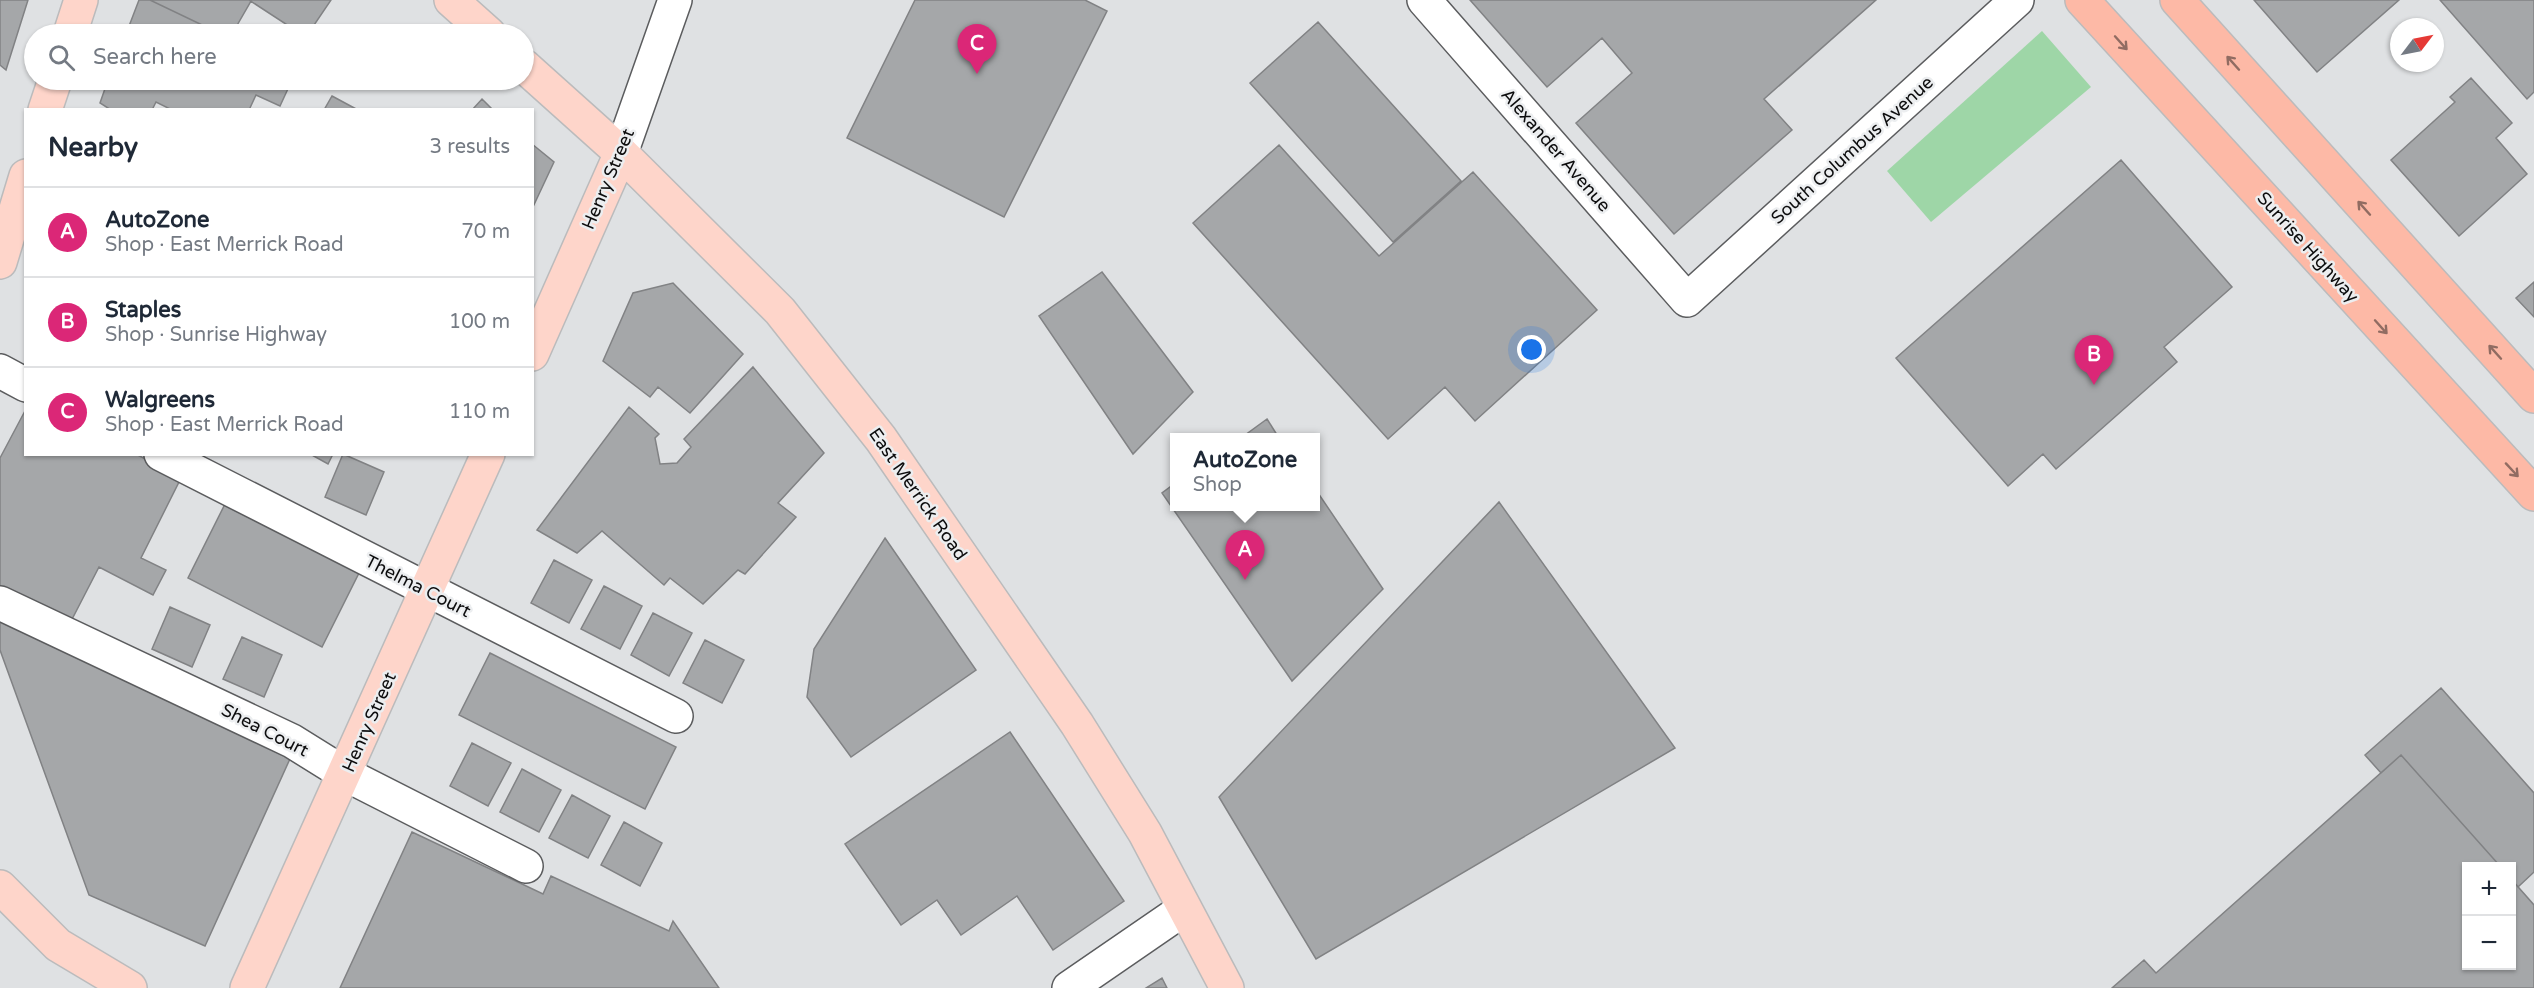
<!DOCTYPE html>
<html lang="en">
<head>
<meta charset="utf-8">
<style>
	body { margin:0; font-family:"Varela Round",sans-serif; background:#f2f2f3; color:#1f2937 }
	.controls { position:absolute; right:18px; bottom:18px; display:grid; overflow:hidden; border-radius:0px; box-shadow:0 2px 4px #0004 }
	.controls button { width:54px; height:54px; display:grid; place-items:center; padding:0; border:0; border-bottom:2px solid #e0e1e3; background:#fff; color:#1f2937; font:30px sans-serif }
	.compass { position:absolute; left:2390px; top:18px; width:54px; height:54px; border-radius:50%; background:#fff; box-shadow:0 2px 4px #0004; rotate:58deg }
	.you { position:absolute; left:1532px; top:350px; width:21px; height:21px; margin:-15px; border:4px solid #fff; border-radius:50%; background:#1a73e8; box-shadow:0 0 0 9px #1a73e833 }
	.badge { display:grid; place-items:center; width:39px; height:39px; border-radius:50%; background:#db2777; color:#fff; font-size:20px; font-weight:700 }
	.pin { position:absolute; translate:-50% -50px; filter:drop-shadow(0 2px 3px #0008) }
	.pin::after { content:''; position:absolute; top:32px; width:21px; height:18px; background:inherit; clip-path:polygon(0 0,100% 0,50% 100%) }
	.popup { position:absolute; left:1170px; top:433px; width:150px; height:78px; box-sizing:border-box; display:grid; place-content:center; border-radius:0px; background:#fff; filter:drop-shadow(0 2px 4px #0005); font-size:20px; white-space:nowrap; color:#747a83 }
	.popup b { font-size:22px; color:#1f2937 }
	.popup::after { content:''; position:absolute; left:50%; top:100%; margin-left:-12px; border:12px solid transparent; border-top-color:#fff }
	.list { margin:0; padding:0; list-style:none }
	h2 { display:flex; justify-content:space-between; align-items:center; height:78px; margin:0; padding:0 24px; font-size:26px }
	h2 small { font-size:20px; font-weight:400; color:#747a83 }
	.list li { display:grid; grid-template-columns:39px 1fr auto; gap:18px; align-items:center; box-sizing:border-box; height:90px; padding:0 24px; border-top:2px solid #e0e1e3 }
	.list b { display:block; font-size:22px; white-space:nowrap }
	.list p { margin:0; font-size:20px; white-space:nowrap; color:#747a83 }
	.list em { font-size:20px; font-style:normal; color:#747a83 }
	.icon { flex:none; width:33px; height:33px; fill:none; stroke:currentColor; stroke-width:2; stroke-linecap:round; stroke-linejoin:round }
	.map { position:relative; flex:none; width:2534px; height:988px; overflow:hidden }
	.search { position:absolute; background:#fff; box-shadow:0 2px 4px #0004; left:24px; top:24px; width:510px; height:66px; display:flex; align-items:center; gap:15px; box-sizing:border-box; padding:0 21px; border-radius:33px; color:#747a83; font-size:22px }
	.panel { position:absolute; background:#fff; box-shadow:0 2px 4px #0004; left:24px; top:108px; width:510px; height:348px; border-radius:0px }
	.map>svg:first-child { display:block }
</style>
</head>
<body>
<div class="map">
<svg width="2534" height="988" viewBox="0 0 2534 988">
	<rect width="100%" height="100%" fill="#dfe1e3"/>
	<path fill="#9ed6a7" d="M2042,31L2091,87L1931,222L1887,171Z"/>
	<path fill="#a5a7a9" stroke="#818284" stroke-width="1.5" d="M0,0H28L6,70L0,65Z
		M139,0H150L221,34H126Z
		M150,0H249L251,1L232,34H221Z
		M249,0H331L308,34H301Z
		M915,0H1085L1107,11L1004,217L847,138Z
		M1470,0H1876L1764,99L1792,130L1674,234L1576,123L1632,73L1602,38L1547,87Z
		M2254,0H2399L2317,72Z
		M2440,0H2534V92L2527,99Z
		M1318,22L1461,181L1393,242L1250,83Z
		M2471,78L2512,123L2496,138L2527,174L2459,236L2391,160L2455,102L2450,97Z
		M108,80H292L280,106L256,95L249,110H172L156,102L152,110H111L100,103Z
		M332,96L358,110H324Z
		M482,99L493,110H472Z
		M532,144L554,162L532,209Z
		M1279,145L1379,256L1473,172L1597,310L1475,421L1445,387L1388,439L1193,223Z
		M2121,160L2232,287L2164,347L2177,362L2056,469L2043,454L2008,486L1896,358Z
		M1102,272L1193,392L1133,454L1039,316Z
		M2534,282V317L2516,298Z
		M673,283L743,354L690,413L658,387L650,397L603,361L633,293Z
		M753,367L824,453L778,503L796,517L745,574L738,570L703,604L670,578L664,585L602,531L577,553L537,530L629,407L659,434L655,438L660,464L677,463L691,447L684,439Z
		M26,409V454H136L181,478L141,558L166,570L153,595L99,567L68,627L0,591V458Z
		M1267,419L1279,438H1241Z
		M310,454H333L328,464Z
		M343,454L384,472L366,515L325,497Z
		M1174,484V506H1316V490L1383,589L1292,681L1162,493Z
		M226,502L360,571L322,647L188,578Z
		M1499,502L1675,748L1316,959L1219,797Z
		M885,538L976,670L851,757L807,697L814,649Z
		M554,560L592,580L569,623L531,603Z
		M604,586L642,606L620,649L581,629Z
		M170,607L210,625L192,667L152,649Z
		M0,610L294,750L205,946L89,895L0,650Z
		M653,613L692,633L669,676L631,655Z
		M242,637L282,655L264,697L223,679Z
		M705,640L744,660L722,703L683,683Z
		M490,653L676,747L645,809L459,715Z
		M2441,688L2534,793V872L2518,887L2512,880V866H2500L2401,755L2381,773L2365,755Z
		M1010,732L1124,901L1053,950L1017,896L961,935L937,900L901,925L845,844Z
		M472,743L511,763L488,806L450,786Z
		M2401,755L2500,866H2466V966H2512V880L2534,905V988H2112L2144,960L2156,973Z
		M522,769L561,790L539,832L500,812Z
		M572,795L610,816L588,858L549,838Z
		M624,822L662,843L640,886L601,865Z
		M412,832L543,894L551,876L669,931L673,921L719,988H340Z
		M1162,978L1167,988H1146Z"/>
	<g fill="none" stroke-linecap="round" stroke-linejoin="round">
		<g stroke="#5b5c5e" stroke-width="36">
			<path id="minor" d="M1424,0L1687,300L2017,0
				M621,153L675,0
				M0,371L26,385
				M161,454L676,716
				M0,603L292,741L345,774L526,866
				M1069,988L1184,909"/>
		</g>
		<g stroke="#bbbbbc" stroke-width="36">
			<path id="major" d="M451,0L489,34
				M70,34L81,0
				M524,66L621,153L780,311L881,439L1077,724L1145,833L1227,988
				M45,110L55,80
				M0,262L26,176
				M532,354L621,153
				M0,887L58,945L130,988
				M247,988L488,454"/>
		</g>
		<g stroke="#bbbbbc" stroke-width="36">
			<path id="highway" d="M2082,0L2534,494
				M2177,0L2534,396"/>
		</g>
		<use href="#minor" stroke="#fff" stroke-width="33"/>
		<use href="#major" stroke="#fed5ca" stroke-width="33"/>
		<use href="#highway" stroke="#fdb9a6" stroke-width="33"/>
	</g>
	<defs><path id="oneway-shaft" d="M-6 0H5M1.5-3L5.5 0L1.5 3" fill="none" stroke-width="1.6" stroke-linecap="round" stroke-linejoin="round" transform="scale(1.5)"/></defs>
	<g stroke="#916c62">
		<use href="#oneway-shaft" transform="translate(2121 43) rotate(48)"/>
		<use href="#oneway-shaft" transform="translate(2233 63) rotate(-132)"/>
		<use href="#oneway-shaft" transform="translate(2364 208) rotate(-132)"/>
		<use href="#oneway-shaft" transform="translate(2381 327) rotate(48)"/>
		<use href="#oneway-shaft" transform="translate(2495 352) rotate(-132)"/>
		<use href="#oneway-shaft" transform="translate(2512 470) rotate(47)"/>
	</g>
	<g text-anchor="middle" stroke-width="5" stroke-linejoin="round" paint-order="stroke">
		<g font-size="18" fill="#0d0d0e" stroke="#eceef0">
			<text transform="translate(1556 150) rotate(49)" y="6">Alexander Avenue</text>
			<text transform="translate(1852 150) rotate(-42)" y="6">South Columbus Avenue</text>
			<text transform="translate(608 179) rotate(-67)" y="6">Henry Street</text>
			<text transform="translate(2308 247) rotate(48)" y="6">Sunrise Highway</text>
			<text transform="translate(918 494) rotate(55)" y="6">East Merrick Road</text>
			<text transform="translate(418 586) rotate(27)" y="6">Thelma Court</text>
			<text transform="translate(369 722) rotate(-66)" y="6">Henry Street</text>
			<text transform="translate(265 730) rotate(27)" y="6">Shea Court</text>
		</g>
	</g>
</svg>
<div class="controls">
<button>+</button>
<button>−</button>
</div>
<svg class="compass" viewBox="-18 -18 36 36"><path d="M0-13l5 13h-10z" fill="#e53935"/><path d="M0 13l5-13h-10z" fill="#747a83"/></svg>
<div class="you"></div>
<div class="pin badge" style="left:1245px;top:580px">A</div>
<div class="popup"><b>AutoZone</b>Shop</div>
<div class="pin badge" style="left:2094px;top:385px">B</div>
<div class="pin badge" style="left:977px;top:74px">C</div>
<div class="search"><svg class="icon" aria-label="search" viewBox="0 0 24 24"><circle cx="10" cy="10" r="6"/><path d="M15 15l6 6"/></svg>Search here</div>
<section class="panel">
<h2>Nearby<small>3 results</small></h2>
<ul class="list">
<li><span class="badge">A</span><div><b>AutoZone</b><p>Shop · East Merrick Road</p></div><em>70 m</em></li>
<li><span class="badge">B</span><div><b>Staples</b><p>Shop · Sunrise Highway</p></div><em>100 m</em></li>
<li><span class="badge">C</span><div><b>Walgreens</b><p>Shop · East Merrick Road</p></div><em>110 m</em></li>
</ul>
</section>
</div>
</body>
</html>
